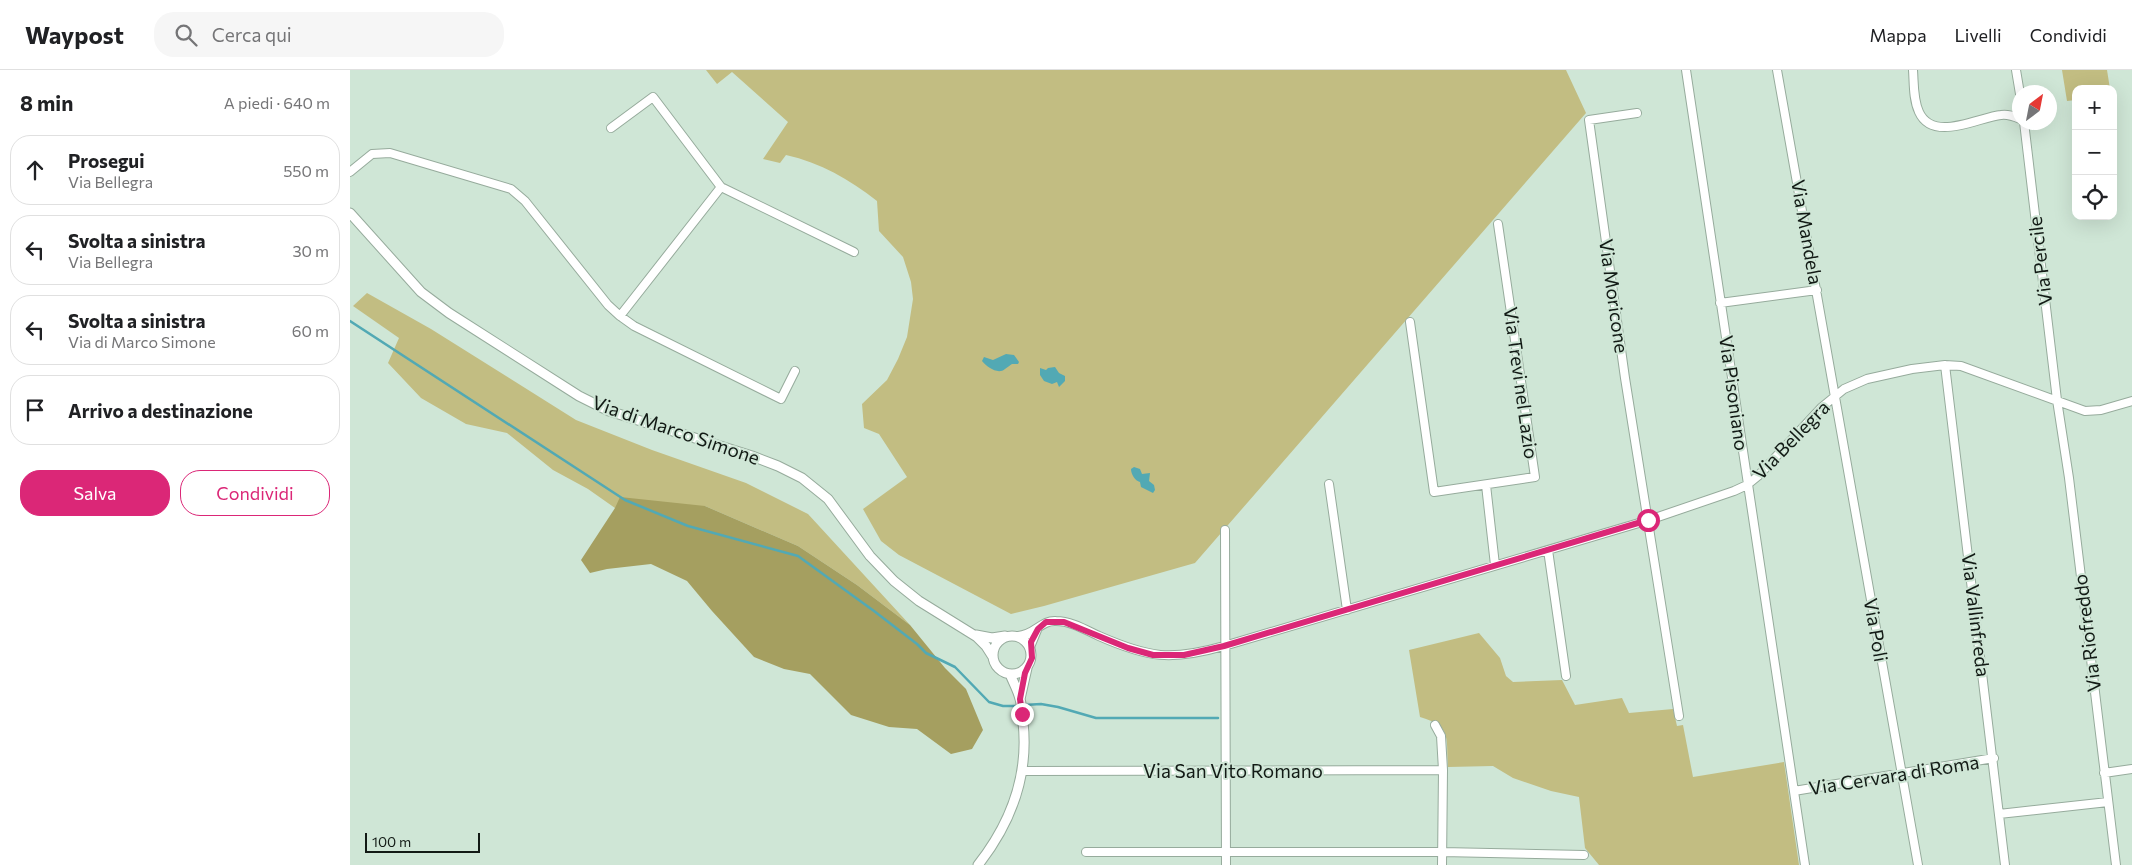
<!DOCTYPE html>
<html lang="it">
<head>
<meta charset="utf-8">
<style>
	body { margin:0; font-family:Commissioner,sans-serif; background:#f6f6f6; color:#202124 }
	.controls { position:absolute; right:15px; top:15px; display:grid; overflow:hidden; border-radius:10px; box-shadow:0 5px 20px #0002 }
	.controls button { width:45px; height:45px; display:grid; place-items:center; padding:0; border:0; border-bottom:1px solid #e0e0e0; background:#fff; color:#202124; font:25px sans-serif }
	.compass { position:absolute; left:1662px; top:15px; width:45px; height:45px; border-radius:50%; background:#fff; box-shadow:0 5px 20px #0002; rotate:32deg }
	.scale { position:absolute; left:15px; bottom:12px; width:115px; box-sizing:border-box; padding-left:5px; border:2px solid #121a15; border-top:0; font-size:14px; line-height:18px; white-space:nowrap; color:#121a15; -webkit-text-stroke:4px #cfe6d6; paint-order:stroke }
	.stop { position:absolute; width:15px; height:15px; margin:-11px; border:4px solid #db2777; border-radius:50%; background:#fff }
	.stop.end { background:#db2777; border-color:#fff; box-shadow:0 1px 5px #0008 }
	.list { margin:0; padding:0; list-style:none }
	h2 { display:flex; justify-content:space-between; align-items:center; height:65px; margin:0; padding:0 20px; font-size:21px }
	h2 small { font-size:16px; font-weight:400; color:#757577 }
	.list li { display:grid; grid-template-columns:32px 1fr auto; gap:15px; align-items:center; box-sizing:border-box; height:70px; margin:0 10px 10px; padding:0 10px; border:1px solid #e0e0e0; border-radius:20px }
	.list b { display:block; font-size:19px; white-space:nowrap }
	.list p { margin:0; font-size:16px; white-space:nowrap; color:#757577 }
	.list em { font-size:16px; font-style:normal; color:#757577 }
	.actions { display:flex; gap:10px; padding:15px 20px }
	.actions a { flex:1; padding:11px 0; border:1px solid #db2777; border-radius:20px; text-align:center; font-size:18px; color:#db2777 }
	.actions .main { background:#db2777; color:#fff }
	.icon { flex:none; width:28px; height:28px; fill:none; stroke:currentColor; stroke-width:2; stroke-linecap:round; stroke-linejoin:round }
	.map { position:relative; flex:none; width:1782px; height:795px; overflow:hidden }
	header { display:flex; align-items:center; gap:30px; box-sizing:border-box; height:70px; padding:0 25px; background:#fff; border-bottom:1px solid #e0e0e0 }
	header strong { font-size:24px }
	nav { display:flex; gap:28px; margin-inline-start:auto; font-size:18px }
	.search { width:350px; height:45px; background:#f6f6f6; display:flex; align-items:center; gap:12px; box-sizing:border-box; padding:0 18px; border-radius:20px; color:#757577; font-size:19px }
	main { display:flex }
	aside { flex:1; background:#fff }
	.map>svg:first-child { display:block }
</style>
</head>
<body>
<header>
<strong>Waypost</strong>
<div class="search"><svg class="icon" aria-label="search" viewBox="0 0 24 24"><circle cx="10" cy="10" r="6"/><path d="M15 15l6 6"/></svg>Cerca qui</div>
<nav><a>Mappa</a><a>Livelli</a><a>Condividi</a></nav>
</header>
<main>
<aside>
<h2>8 min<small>A piedi · 640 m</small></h2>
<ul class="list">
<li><svg class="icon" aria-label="ahead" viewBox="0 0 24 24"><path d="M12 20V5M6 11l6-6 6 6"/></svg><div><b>Prosegui</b><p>Via Bellegra</p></div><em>550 m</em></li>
<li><svg class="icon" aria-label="left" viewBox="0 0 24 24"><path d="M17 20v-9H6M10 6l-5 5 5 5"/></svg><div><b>Svolta a sinistra</b><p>Via Bellegra</p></div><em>30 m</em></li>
<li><svg class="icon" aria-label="left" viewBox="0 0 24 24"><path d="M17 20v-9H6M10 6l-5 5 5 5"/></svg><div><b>Svolta a sinistra</b><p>Via di Marco Simone</p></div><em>60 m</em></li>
<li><svg class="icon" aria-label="arrive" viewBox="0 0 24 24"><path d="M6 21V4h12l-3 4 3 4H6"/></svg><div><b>Arrivo a destinazione</b></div></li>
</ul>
<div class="actions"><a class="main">Salva</a><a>Condividi</a></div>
</aside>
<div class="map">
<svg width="1782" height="795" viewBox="0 0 1782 795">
	<rect width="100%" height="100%" fill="#cfe6d6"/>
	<path fill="#c2bd82" d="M356,0H1216L1236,43L845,493L694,536L661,544L549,485L531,471L513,439L557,407L529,364L514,358L512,334L537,310L548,289L557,267L563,229L561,212L553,187L529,161L527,131C499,109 471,93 436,85L430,93L413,89L438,52L382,2L367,14Z
		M1712,0H1757L1760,19H1726V30L1717,31Z
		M17,223L81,259L226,350L302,380L396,413L458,444L560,555L507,515L448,476L355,436L265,438L238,419L203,400L157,363L116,354L71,328L38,293L49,268L3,236Z
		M1129,563L1150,588L1156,606L1163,612L1212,610L1225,635L1272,628L1279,643L1323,639L1327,656L1333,655L1343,707L1434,692L1449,795H1249L1235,778L1229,727L1201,721L1163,708L1143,696L1098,697C1096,667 1102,656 1070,647L1059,580Z"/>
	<path fill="#a59f60" d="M270,427L355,436L448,476L507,515L560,555L595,598L616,619L633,660L622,679L601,684L567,659L539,657L501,645L460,604L434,599L404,587L362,541L337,511L301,494L257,499L240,503L231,490L265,438Z"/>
	<path fill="#52a9b4" d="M656,284L664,285L669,292L668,294H662C660,295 658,297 655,299C648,305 637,297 632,291L634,287L643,290Z
		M705,297L709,303L715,306V311L709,317L707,312L702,314L694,311L690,305V298L696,300L698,298Z
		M784,397L790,399L792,404L800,403L799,411L804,415L805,420L803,423L791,417L790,412C785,411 781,404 781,399Z"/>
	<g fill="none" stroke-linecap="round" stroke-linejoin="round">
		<path stroke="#52a9b4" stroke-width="2.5" d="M0,251L275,430L338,456L448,486L524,541L567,574L576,583L605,597L639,632L653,636H668
			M674,635L691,634L708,637L746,648H868"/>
		<g stroke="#96ab9c" stroke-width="10">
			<path id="minor" d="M1336,0L1455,795
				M1427,0L1568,795
				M1563,0C1564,13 1563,29 1569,42C1583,73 1629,47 1651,45C1658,44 1663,46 1670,49
				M1666,0L1670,24
				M1287,43L1239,50L1275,308L1329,646
				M1674,52L1707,330L1719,408L1766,795
				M0,102L22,84L40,83L161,119L175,131L258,235L270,246L371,117L303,27L261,58
				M371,117L504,182
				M1370,233L1467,220
				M270,246L284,256L431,329L445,301
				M1060,252L1084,422L1185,407L1148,154
				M1595,295L1655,795
				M979,414L997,540
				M1136,415L1145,495
				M875,460L876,795
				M1198,480L1216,606
				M668,566C685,565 691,550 706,551C721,551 736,560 749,566C799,588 821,591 874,576L1299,450L1384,421L1397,415L1408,406L1472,337L1494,319L1517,309L1562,299L1595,295L1611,296L1735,341L1751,340L1782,331
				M680,577L687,560
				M1085,655L1091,666L1093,700L1092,795
				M672,701L1093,700
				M1754,703L1782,699
				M1444,721L1644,688
				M1649,744L1758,732
				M736,782H1092L1234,785"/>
		</g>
		<g stroke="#96ab9c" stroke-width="11">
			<path id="tertiary" d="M0,143L71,222L99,243L229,326L259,341L402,386L428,396L452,408L478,429L520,486L544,511L569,531L627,567L636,576L643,587
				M626,565L642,568L655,566
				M643 585a19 19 0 1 1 38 0a19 19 0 1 1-38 0Z
				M670,629L677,598
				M628,795C661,753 679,706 673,652C672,644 672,636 670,629C668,620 663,612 660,604"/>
		</g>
		<use href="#minor" stroke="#fff" stroke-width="8"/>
		<use href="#tertiary" stroke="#fff" stroke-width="9"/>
	</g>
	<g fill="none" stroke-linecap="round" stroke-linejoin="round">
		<path stroke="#db2777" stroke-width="6" d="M672,644L670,629L675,603L682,588L681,572L688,559L696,552H714L778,578L803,585H834L874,576L1298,450"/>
	</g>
	<g text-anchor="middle" stroke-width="4" stroke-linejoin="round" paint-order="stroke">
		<g font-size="19" fill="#121a15" stroke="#cfe6d6">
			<text transform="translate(1457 162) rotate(80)" y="7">Via Mandela</text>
			<text transform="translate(1690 191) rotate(-97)" y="7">Via Percile</text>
			<text transform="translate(1264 226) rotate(82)" y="7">Via Moricone</text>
			<text transform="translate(1171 313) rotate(82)" y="7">Via Trevi nel Lazio</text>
			<text transform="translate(1384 323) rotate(82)" y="7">Via Pisoniano</text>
			<text transform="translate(326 360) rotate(19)" y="7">Via di Marco Simone</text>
			<text transform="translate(1441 370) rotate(-46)" y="7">Via Bellegra</text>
			<text transform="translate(1626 545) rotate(83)" y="7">Via Vallinfreda</text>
			<text transform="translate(1526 560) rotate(80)" y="7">Via Poli</text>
			<text transform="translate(1737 563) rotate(-97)" y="7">Via Riofreddo</text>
			<text x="883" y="708">Via San Vito Romano</text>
			<text transform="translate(1544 705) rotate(-9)" y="7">Via Cervara di Roma</text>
		</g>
	</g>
</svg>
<div class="controls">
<button>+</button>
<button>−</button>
<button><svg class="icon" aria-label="locate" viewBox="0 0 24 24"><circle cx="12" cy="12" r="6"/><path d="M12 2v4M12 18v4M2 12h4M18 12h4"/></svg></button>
</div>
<svg class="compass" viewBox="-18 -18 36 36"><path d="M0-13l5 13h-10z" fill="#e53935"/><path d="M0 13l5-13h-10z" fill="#757577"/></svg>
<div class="scale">100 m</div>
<div class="stop" style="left:1298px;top:450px"></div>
<div class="stop end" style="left:672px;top:644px"></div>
</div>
</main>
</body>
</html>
